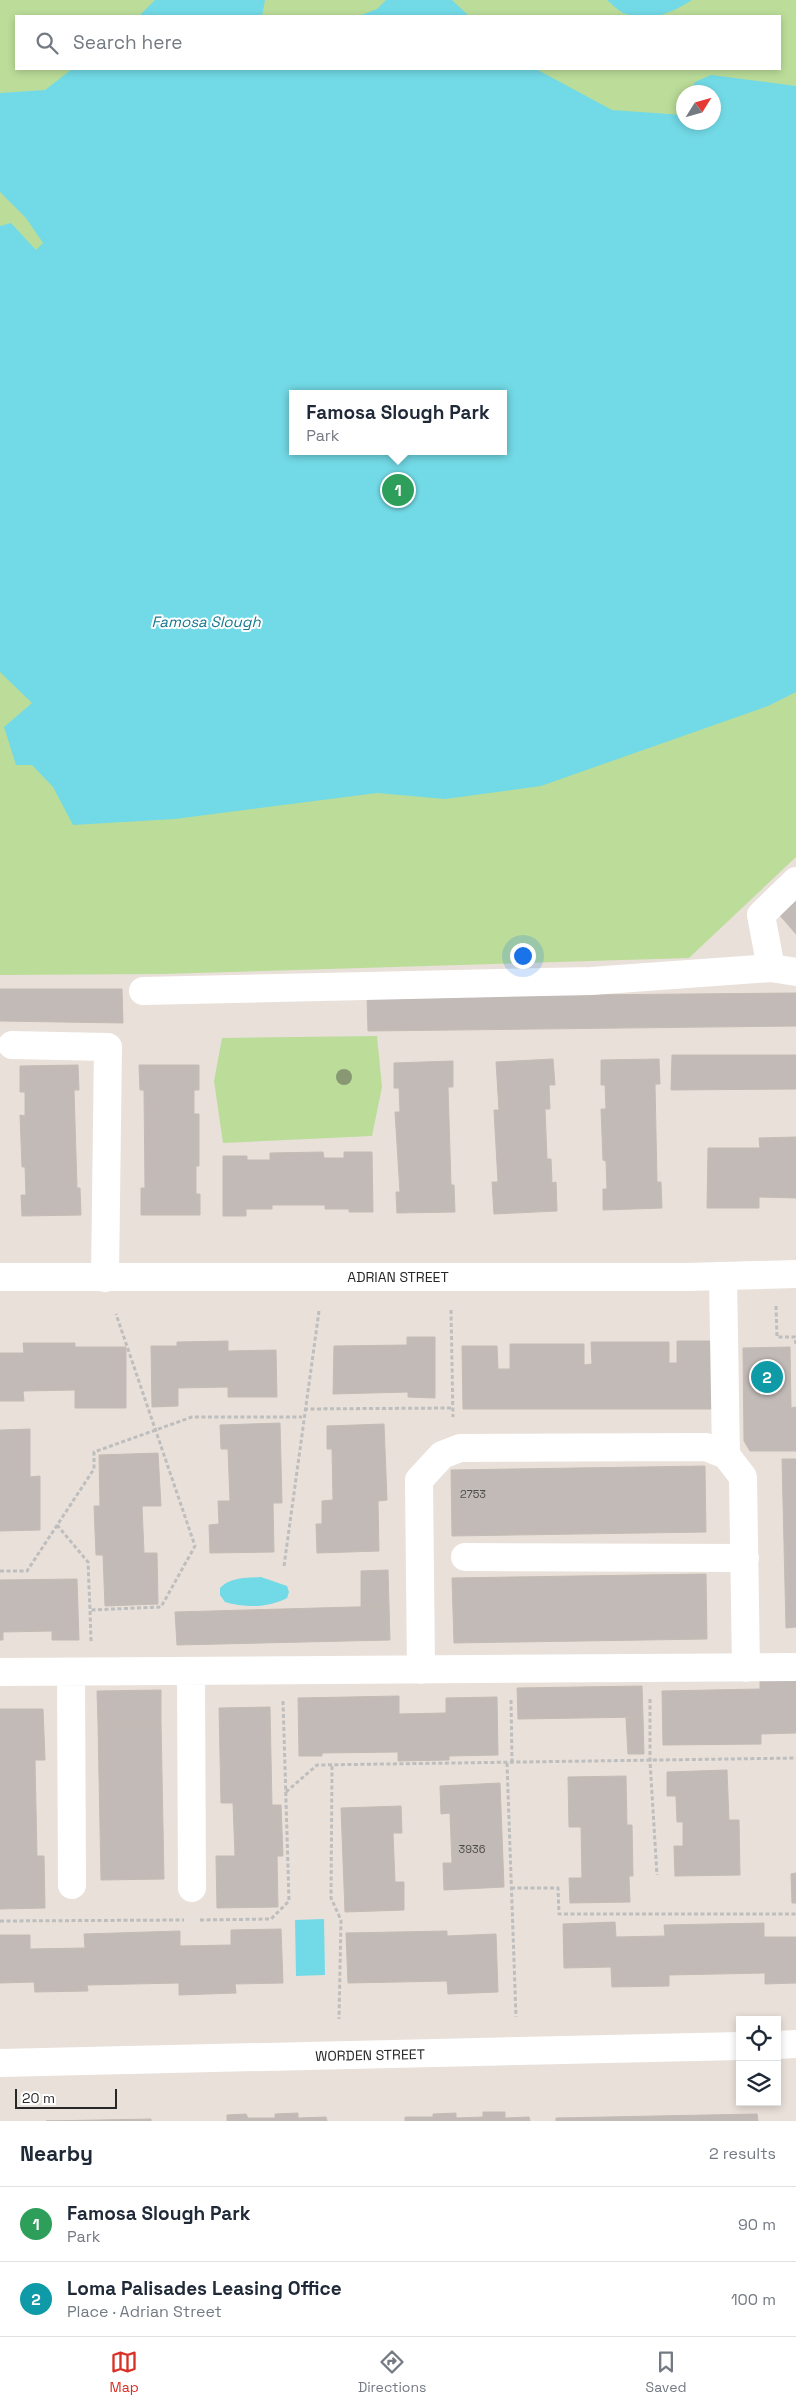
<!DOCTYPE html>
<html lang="en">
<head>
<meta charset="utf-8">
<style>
	body { margin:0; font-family:"Space Grotesk",sans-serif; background:#f2f2f3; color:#1f2937 }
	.controls { position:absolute; right:15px; bottom:15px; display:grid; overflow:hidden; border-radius:0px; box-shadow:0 2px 8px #0003 }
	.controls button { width:45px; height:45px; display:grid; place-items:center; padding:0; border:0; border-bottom:1px solid #e0e1e3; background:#fff; color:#1f2937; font:25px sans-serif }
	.compass { position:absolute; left:676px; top:85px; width:45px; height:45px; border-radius:50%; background:#fff; box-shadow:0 2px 8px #0003; rotate:53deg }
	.scale { position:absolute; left:15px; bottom:12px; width:102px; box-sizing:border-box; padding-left:5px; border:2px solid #272727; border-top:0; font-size:14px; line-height:18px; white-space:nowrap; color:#272727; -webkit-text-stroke:4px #fff; paint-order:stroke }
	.you { position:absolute; left:522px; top:955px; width:18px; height:18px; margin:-12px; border:4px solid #fff; border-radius:50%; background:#1a73e8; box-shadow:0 0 0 8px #1a73e833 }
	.badge { display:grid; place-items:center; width:32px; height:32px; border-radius:50%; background:#d93025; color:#fff; font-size:16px; font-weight:700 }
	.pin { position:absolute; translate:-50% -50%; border:2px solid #fff; box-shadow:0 1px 5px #0006 }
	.popup { position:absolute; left:289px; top:390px; width:218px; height:65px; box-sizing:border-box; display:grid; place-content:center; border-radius:0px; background:#fff; filter:drop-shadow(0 1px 4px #0005); font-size:16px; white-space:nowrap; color:#747a83 }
	.popup b { font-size:19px; color:#1f2937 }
	.popup::after { content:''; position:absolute; left:50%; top:100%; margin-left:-10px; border:10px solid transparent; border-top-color:#fff }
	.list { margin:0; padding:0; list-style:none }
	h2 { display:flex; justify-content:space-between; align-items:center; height:65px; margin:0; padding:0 20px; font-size:21px }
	h2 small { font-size:16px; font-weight:400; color:#747a83 }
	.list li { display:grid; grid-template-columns:32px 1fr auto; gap:15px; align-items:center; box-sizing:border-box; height:75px; padding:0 20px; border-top:1px solid #e0e1e3 }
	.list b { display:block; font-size:19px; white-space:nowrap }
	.list p { margin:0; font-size:16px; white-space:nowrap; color:#747a83 }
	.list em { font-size:16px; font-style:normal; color:#747a83 }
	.icon { flex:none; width:28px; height:28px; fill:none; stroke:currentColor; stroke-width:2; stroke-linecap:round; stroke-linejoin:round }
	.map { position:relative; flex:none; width:796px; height:2121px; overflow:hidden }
	.search { position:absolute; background:#fff; box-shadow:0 2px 8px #0003; left:15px; right:15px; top:15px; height:55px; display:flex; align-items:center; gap:12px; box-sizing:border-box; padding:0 18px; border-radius:0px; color:#747a83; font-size:19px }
	.sheet { height:215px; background:#fff }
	nav { display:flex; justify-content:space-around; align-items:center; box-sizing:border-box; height:70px; border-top:1px solid #e0e1e3; background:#fff; font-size:14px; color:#747a83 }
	nav a { display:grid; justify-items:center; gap:2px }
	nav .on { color:#d93025 }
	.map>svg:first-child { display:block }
</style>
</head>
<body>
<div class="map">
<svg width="796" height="2121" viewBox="0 0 796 2121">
	<rect width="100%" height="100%" fill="#e9e0d9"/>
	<path fill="#bd9" fill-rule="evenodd" d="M0,0H796V857L689,958L163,974L0,975ZM16,16H780V69H16ZM684,92H714V122H684ZM293,394H503V451H293Z
		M377,1036L382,1087L372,1136L223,1143L214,1081L222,1038Z"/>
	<path fill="#72dae6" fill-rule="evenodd" d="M155,0H265L262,16H139Z
		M386,0H452L469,16H359L377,9Z
		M607,0H692C673,12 650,23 626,14C619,12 612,4 607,0Z
		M72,69H536L612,110L683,115L684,122H714V92H691L695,82L711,75L796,86V692L768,706L541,786L445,799L377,793L175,819L73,825L53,787L32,765H16L4,727L32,703L0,672V226L11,223L36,250L43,243L26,218L0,192V93L45,90ZM293,394H503V451H293Z
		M261,1577L287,1586L289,1592L287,1598C268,1608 245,1608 225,1602L220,1595V1588C230,1577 247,1578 261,1577Z
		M324,1919L325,1975L296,1976L295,1920Z"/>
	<path fill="#c1bab6" stroke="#c4bcb4" d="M796,894V934L777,912Z
		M0,989H122L123,1023L0,1021Z
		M796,993V1026L368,1031L367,997Z
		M672,1055H796V1089L671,1090Z
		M553,1059L555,1085H549L550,1109H545L547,1159H551L552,1183L556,1182L557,1211L494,1214L492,1182H498L494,1110H499L496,1062Z
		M659,1059L660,1084H655L657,1182H661L662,1208L603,1210V1189H607L606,1161L603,1160L601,1109H606L605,1085H601V1060Z
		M453,1061V1087H448L451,1185H454L455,1212L397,1213L396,1192H400L395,1112H400L399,1088H394V1063Z
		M78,1065L79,1090H74L77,1188H80L81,1215L22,1216L21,1195H26L25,1167H22L20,1115L25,1116V1092H20V1066Z
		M139,1065H199V1090H194V1114H199V1166H196V1194H200V1215H141V1188H145L144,1090H140Z
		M796,1137V1198L759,1197V1208H707L708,1148H760L759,1138Z
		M323,1152L324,1158H344V1152H372L373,1212H349V1209H325V1205H272V1209H246V1216H223V1156H247V1160H270V1153Z
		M407,1337H435V1398L408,1397V1392L333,1394L334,1346L407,1345Z
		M228,1341V1351L276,1350L277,1397H228V1387L178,1388V1406L152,1407L151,1346H177V1342Z
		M677,1341H715L716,1409H463L462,1346H497L498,1369H510V1344H584V1365L592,1364L591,1342H669V1363H677Z
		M23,1343H75V1347H126V1408H75V1390L23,1391L24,1401H0V1353H24Z
		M790,1347L791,1408L796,1407V1451H750L744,1441L743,1348Z
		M280,1423L282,1503H273L274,1552L210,1553L209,1525L219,1524L218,1501H230L228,1449H221L220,1425Z
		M384,1424L387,1500L378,1501L379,1551L317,1553L316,1524H322V1501L333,1500L332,1449H327V1426Z
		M30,1429V1477L40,1476V1530L0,1531V1430Z
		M158,1453L161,1506H142L144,1553H157L158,1604L105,1606L103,1555H96L94,1506H100L99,1455Z
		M782,1459H796V1627L786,1628Z
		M705,1466L706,1532L452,1536L451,1470Z
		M388,1570L389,1606L361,1607V1571Z
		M706,1574L707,1639L454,1643L452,1578Z
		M77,1579L79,1640H52V1631L3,1632V1640H0V1580Z
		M389,1606L390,1640L177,1645L175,1612Z
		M760,1680H796V1733L761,1734V1744L663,1745L662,1691L760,1689Z
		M642,1686L643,1717L518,1719L517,1688Z
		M161,1690V1722L98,1723L97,1691Z
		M399,1696V1714L446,1713V1698L497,1697L498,1755L449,1756V1760L398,1761V1752L322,1753V1756H299L298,1698Z
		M270,1707L272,1805H281L283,1856H277L278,1907L217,1908L216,1856H235L233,1803H221L219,1708Z
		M0,1709H43L45,1760H35L37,1856H44L45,1908L0,1909Z
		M643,1717L644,1754H628L626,1718Z
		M161,1722L164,1879L101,1880L98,1723Z
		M727,1770L729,1820H739L740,1875L675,1876L674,1846H683V1822H677L676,1796H667V1772Z
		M626,1776L627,1825H632L633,1876H629L630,1902L570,1903L569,1878H582L581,1827H569L568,1777Z
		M500,1783L504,1887L444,1890L443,1863H452L450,1813L441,1814L440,1786Z
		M401,1806L402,1833H393L395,1882H404V1910L345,1912L341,1808Z
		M796,1873V1903H792L791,1874Z
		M615,1922L616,1937L665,1936L664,1925L764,1923V1937H796V1983L765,1984V1973L669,1975V1986L612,1987L611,1967L564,1968L563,1924Z
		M281,1929L283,1983L235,1984L236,1993L179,1995V1983L87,1985L88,1991L35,1992L34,1982L0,1983V1935H30V1949L85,1948L84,1934L180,1931V1946L231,1945V1930Z
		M447,1931V1936L496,1934L498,1992L448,1994L447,1981L348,1983L346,1933Z
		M483,2112H505V2118L529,2117L530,2121H405V2117H433V2114L456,2113V2118L483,2117Z
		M298,2113V2118L326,2117L327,2121H227V2115L246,2114L248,2118H275V2114Z
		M757,2114L758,2121H556V2118Z
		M151,2119V2121H46Z"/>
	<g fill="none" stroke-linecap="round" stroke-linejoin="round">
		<path stroke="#bebebe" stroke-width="3" stroke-dasharray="4 2.5" stroke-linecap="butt" d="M776,1306L777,1337H795L796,1345
			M451,1310L453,1417
			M304,1409L452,1408
			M57,1525L88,1562L90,1610
			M284,1566L319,1311
			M0,1571H27L94,1469V1452L192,1417H302
			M91,1641L90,1610L161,1607L195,1546L116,1314
			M650,1699V1761L657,1875
			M511,1700L512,1763
			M507,1763L516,2017
			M332,1766L331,1898L341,1920L339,2019
			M286,1792L317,1765L796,1758
			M511,1888H558L559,1914H796
			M200,1920L271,1919L289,1901L283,1701
			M0,1921L184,1920"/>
		<path stroke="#fff" stroke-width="28" d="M796,881L761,915L771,968L796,972
			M143,991L591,981L771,968
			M12,1045L108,1047L105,1278
			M723,1276L726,1455
			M0,1277H686L796,1274
			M465,1557L745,1558
			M421,1670L419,1480L442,1455L460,1448L706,1447L726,1455L743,1477L746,1668
			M191,1671L192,1888
			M0,1672L796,1667
			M71,1672L72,1885
			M777,2045L796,2044
			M0,2063L740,2046"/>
	</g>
	<circle fill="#879872" cx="344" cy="1077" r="8"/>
	<g text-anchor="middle" stroke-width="4" stroke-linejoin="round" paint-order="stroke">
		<g font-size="11" fill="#4e4c4b">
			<text x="473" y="1498">2753</text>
			<text x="472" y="1853">3936</text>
		</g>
		<g font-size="14" fill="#272727" stroke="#fff">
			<text x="398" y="1282">ADRIAN STREET</text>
			<text transform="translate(370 2055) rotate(-1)" y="5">WORDEN STREET</text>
		</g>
		<g font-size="15" font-style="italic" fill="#15788e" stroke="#fff">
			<text x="206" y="627">Famosa Slough</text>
		</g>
	</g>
</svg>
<div class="controls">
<button><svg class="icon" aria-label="locate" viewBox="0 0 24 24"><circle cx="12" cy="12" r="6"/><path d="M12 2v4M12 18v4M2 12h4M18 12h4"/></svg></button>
<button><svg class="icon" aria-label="layers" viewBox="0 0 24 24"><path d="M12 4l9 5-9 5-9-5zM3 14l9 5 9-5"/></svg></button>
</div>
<svg class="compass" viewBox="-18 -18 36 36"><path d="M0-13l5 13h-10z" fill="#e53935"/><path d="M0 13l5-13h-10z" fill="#747a83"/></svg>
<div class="scale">20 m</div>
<div class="you"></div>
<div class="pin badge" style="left:398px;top:490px;background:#2e9e5b">1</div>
<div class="popup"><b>Famosa Slough Park</b>Park</div>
<div class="pin badge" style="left:767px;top:1377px;background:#0f9aa8">2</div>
<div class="search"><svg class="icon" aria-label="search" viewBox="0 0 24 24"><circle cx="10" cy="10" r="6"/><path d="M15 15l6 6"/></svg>Search here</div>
</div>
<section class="sheet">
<h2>Nearby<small>2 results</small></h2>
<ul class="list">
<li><span class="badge" style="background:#2e9e5b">1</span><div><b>Famosa Slough Park</b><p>Park</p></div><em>90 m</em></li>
<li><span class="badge" style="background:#0f9aa8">2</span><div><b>Loma Palisades Leasing Office</b><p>Place · Adrian Street</p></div><em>100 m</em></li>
</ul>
</section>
<nav>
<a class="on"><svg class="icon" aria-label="map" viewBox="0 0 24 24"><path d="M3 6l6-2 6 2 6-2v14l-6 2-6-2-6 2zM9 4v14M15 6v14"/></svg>Map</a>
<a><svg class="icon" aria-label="directions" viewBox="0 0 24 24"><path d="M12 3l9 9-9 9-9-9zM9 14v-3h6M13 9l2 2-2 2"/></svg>Directions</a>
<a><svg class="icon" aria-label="saved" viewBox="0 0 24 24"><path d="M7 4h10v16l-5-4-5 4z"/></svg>Saved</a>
</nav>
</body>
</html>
